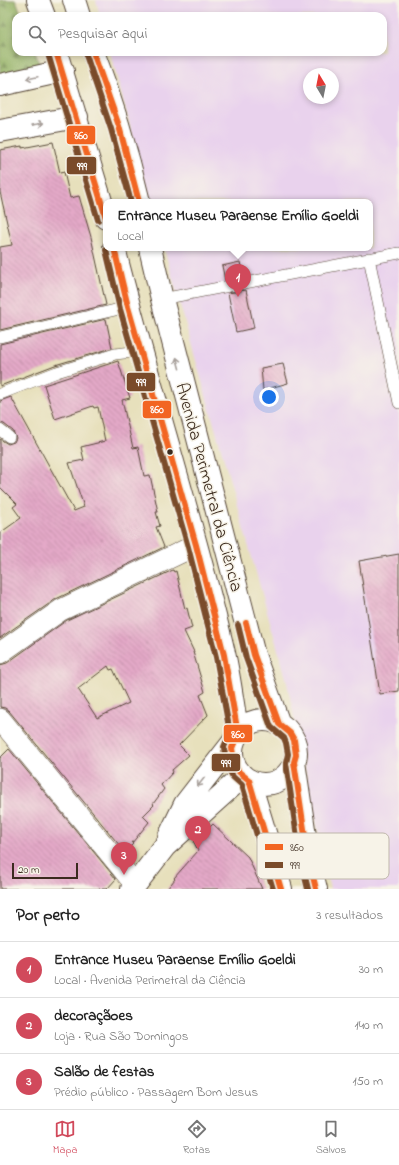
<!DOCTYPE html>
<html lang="pt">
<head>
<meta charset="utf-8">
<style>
	body { margin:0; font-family:"Indie Flower",sans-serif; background:#f6f6f6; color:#222 }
	.compass { position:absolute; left:303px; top:68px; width:36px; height:36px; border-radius:50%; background:#fff; box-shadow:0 2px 6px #0003; rotate:350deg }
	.scale { position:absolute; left:12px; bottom:10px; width:66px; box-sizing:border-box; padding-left:4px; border:2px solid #3b2a1e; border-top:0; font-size:11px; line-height:14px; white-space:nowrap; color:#3b2a1e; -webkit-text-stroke:3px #f7f3e8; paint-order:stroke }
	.you { position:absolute; left:269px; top:397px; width:14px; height:14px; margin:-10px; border:3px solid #fff; border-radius:50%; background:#1a73e8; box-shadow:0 0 0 6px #1a73e833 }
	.badge { display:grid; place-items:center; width:26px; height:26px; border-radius:50%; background:#d1495b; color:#fff; font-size:13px; font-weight:700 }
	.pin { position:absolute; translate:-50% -33px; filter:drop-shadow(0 1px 2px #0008) }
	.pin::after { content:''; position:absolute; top:21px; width:14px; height:12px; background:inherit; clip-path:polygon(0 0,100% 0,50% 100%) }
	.popup { position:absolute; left:103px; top:199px; width:270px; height:52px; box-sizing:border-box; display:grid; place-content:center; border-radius:8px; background:#fff; filter:drop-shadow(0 1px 3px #0005); font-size:13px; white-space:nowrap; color:#767676 }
	.popup b { font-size:15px; color:#222 }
	.popup::after { content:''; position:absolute; left:50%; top:100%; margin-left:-8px; border:8px solid transparent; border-top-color:#fff }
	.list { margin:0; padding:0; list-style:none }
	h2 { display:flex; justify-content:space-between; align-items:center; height:52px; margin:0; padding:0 16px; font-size:17px }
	h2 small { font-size:13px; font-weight:400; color:#767676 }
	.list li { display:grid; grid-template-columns:26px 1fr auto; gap:12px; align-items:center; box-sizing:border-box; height:56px; padding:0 16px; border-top:1px solid #e0e0e0 }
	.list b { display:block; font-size:15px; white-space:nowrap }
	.list p { margin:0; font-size:13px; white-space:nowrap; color:#767676 }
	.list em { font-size:13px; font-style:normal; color:#767676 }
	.icon { flex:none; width:22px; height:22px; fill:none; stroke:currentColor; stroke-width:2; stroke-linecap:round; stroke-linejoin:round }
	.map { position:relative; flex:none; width:399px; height:889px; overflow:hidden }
	.search { position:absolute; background:#fff; box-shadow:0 2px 6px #0003; left:12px; right:12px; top:12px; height:44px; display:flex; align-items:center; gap:10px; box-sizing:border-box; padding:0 14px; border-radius:12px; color:#767676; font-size:15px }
	.sheet { height:220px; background:#fff }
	nav { display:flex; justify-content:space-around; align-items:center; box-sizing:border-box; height:56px; border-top:1px solid #e0e0e0; background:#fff; font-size:11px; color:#767676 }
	nav a { display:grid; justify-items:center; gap:2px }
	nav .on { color:#d1495b }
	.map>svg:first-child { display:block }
</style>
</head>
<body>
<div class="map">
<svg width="399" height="889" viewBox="0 0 399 889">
	<defs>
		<pattern id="forest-firs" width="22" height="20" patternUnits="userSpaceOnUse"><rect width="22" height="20" fill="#93b164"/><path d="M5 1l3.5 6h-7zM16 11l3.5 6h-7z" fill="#799052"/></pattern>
		<pattern id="building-back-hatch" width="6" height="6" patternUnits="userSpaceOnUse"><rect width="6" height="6" fill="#e4a9c8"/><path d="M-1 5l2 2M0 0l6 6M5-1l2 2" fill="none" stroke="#ba8aa2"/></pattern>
	</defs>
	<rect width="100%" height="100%" fill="#f7f3e8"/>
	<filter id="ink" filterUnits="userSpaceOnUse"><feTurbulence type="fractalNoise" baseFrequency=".025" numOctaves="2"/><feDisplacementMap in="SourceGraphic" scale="8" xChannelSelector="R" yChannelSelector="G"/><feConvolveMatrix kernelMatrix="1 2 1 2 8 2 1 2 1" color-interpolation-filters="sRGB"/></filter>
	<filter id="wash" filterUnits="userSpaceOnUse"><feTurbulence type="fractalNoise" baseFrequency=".012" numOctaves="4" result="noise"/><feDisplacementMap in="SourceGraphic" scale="16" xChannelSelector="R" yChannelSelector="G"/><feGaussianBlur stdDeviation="0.9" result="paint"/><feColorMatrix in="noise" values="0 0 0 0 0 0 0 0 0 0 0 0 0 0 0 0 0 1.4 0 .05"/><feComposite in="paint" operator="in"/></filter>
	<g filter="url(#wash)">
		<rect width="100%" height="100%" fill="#e7e0bc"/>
		<path fill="#e9d2ed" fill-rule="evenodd" d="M96,0H399V889H330L286,678L164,248H370V202H151L110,52H383V16H100ZM309,74H333V98H309Z"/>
		<path fill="url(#forest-firs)" stroke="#676e41" d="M0,0H16L22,16H16V52H35L42,72L0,80Z"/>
		<g id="blocks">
			<path fill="url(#building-back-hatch)" fill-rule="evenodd" d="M53,142L60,173L64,172L70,198L79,196L91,237L106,305L0,330V247L12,245L0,192V150L22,146V148Z
				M240,262L243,276L225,280L222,266Z
				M246,290L254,328L236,332L228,293Z
				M106,319L112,348L55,365L0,386V344Z
				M118,361L130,398L122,400L133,448L138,447L144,476L150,475L158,512H156L160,526L156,527L164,547L56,599L0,638V533L21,518L13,507L17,504L0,487V439L8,444L14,442L16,438L13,431L4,424L0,423V401L11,397L74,511L84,507L69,463L84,460L81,447L105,441L98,407L94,408L93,406L55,419L44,385Z
				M283,364L288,383L263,390L261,368Z
				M399,554V691L380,694L359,561Z
				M173,570L174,572L176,571L185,609L187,608L192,628L184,631L194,652H193L205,692L200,695L208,715L179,745L189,755L172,770L173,772L161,785L164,789L153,804L154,805L143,816L149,822L132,843L133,844L125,852L9,711L5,708L0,707V665L7,663L67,620ZM108,666L110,670L113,669L129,703L97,718L78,689Z
				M9,749L116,879L107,889H0V758Z
				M213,824L248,857L262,889H167L175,879L174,878L198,851L194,842Z"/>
		</g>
	</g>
	<g filter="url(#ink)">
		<use href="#blocks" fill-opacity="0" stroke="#554536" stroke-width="1"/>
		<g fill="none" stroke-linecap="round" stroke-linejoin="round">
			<g stroke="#554536" stroke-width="12">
				<path id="lane" d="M369,258L399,403
					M162,299L399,253
					M0,337L128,307
					M0,394L57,372L115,354L141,351
					M0,430L9,437"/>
			</g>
			<g stroke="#554536" stroke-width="22">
				<path id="street" d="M0,653L61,610L196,545
					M0,719L135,884"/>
			</g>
			<g stroke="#554536" stroke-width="24">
				<path id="secondary" d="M38,0L44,16
					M74,0L79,16
					M56,52L106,218
					M93,52C112,101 127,151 139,202
					M0,85L63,71
					M0,131L77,117
					M114,248C148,384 192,517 224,653C230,679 233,707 238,734
					M150,248L162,299L254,655L279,724
					M232 752a32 32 0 1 1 64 0a32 32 0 1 1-64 0Z
					M294,762L308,856L316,889
					M249,780L269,846L281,889
					M169,837L185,804L234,741
					M132,889L165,846L243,776"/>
			</g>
			<use href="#lane" stroke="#fff" stroke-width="11"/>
			<use href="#street" stroke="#fff" stroke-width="21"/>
			<use href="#secondary" stroke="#fff" stroke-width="22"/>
			<g stroke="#f7f3e8" stroke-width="9">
				<path id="bus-1" d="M56,52L106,218
					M93,52L119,126L139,202
					M114,248L128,307L196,545L224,655L238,734L232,748L234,762L239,772L249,780L281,889
					M246,623L254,655L279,724L290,733L294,740L296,755L294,762L308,856L316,889"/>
			</g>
			<g stroke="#f7f3e8" stroke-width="9">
				<path id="bus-2" d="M48,54L98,220
					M86,55L111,129L131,202
					M106,250L120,309L188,547L216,657L230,733L224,747L226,764L233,777L242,785L273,889
					M238,625L246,658L271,727L284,738L286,743L288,754L286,763L300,857L308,889"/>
			</g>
			<use href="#bus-1" stroke="#f26522" stroke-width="6"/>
			<use href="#bus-2" stroke="#7a4b2a" stroke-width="6"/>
		</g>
		<defs><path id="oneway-shaft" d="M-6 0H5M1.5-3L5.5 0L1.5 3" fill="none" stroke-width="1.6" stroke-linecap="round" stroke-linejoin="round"/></defs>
		<g stroke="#a79f9a">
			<use href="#oneway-shaft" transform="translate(32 78) rotate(168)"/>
			<use href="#oneway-shaft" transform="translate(38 124) rotate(-11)"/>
			<use href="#oneway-shaft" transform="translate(178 363) rotate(-105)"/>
			<use href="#oneway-shaft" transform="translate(201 782) rotate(129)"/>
		</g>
	</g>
	<circle fill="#3b2a1e" stroke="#f7f3e8" stroke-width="1.5" cx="170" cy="452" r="3.5"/>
	<g text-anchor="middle" stroke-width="3" stroke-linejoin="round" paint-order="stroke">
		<g font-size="18" fill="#3b2a1e" stroke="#f7f3e8">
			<text transform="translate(210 487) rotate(75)" y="6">Avenida Perimetral da Ciência</text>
		</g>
	</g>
	<rect x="257" y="833" width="132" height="46" rx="6" fill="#f7f3e8" stroke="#bfb7ab" stroke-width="1"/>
	<rect x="265" y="844" width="18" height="6" fill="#f26522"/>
	<rect x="265" y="862" width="18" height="6" fill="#7a4b2a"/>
	<g font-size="11" fill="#3b2a1e">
		<text x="290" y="851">860</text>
		<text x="290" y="869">999</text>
	</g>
	<g stroke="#f7f3e8" stroke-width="1.5">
		<rect x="66" y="125" width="30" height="20" rx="4" fill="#f26522"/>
		<rect x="66" y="156" width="31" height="19" rx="4" fill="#7a4b2a"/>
		<rect x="126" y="372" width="30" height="20" rx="4" fill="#7a4b2a"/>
		<rect x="142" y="400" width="30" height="19" rx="4" fill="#f26522"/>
		<rect x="223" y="724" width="30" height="19" rx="4" fill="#f26522"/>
		<rect x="211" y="753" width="30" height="19" rx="4" fill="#7a4b2a"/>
	</g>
	<g font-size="11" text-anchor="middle" font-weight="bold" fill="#fff">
		<text x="81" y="139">860</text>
		<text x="82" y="170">999</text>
		<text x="141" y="386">999</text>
		<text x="157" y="413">860</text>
		<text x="238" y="738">860</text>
		<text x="226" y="767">999</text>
	</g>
</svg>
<svg class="compass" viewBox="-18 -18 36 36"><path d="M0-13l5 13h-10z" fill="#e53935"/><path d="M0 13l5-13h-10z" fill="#767676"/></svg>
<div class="scale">20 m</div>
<div class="you"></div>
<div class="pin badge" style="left:238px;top:297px">1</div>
<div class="popup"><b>Entrance Museu Paraense Emílio Goeldi</b>Local</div>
<div class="pin badge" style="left:198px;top:849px">2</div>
<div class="pin badge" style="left:124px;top:875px">3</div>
<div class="search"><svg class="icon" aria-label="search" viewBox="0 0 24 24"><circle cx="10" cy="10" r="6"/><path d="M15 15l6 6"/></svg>Pesquisar aqui</div>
</div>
<section class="sheet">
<h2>Por perto<small>3 resultados</small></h2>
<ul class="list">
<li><span class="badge">1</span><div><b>Entrance Museu Paraense Emílio Goeldi</b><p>Local · Avenida Perimetral da Ciência</p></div><em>30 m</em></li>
<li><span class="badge">2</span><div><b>decoraçãoes</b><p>Loja · Rua São Domingos</p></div><em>140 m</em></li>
<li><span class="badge">3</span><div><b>Salão de festas</b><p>Prédio público · Passagem Bom Jesus</p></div><em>150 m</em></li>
</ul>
</section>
<nav>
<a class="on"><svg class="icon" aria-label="map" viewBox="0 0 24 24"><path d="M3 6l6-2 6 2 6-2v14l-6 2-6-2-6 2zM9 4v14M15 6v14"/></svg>Mapa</a>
<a><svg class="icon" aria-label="directions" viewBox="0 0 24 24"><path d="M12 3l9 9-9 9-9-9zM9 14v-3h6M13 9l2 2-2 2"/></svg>Rotas</a>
<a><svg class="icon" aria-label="saved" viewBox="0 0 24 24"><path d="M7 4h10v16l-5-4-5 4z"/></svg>Salvos</a>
</nav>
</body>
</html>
